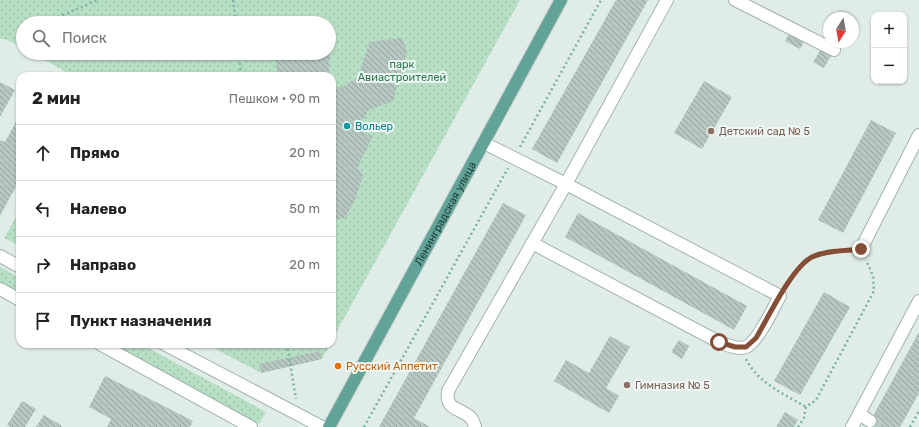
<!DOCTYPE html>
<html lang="ru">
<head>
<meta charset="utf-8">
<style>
	body { margin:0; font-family:Rubik,sans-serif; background:#f6f6f6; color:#222 }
	.controls { position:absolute; right:12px; top:12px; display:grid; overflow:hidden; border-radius:8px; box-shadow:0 1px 3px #0004 }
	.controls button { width:36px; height:36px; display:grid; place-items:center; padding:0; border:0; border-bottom:1px solid #e0e0e0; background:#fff; color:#222; font:20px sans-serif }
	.compass { position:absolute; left:823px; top:12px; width:36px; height:36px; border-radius:50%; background:#fff; box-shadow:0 1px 3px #0004; rotate:191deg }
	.stop { position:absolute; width:12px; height:12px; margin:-9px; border:3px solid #844e36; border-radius:50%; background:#fff }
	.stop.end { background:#844e36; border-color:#fff; box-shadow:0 1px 4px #0008 }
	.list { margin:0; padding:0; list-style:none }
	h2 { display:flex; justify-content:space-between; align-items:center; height:52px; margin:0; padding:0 16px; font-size:17px }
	h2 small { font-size:13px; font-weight:400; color:#767676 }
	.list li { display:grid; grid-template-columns:26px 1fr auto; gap:12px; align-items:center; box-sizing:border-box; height:56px; padding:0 16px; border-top:1px solid #e0e0e0 }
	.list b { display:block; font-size:15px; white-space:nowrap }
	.list em { font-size:13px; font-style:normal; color:#767676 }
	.icon { flex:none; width:22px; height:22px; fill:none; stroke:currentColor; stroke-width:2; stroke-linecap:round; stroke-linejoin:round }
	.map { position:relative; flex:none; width:919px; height:427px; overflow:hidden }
	.search { position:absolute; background:#fff; box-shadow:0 1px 3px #0004; left:16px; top:16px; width:320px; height:44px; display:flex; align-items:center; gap:10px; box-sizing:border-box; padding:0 14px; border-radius:22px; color:#767676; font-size:15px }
	.panel { position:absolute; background:#fff; box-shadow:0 1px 3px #0004; left:16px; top:72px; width:320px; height:276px; border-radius:12px }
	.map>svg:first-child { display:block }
</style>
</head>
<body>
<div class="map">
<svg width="919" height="427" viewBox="0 0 919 427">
	<defs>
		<pattern id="park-dots" width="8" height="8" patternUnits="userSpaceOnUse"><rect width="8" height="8" fill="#b7dfc4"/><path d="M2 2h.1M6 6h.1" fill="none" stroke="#9dc0a9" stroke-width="1.8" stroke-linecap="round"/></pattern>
		<pattern id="building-back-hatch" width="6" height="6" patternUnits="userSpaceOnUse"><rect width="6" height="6" fill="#b5c7c0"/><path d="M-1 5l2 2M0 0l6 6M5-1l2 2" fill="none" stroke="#93a39d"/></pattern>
	</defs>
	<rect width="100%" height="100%" fill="#e0ece7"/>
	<path fill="url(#park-dots)" d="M0,0H520L332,340V76H67L68,73L32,53H329V23H23V48L5,39H0Z
		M20,210V246L4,238Z
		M0,267L20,278V294L0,283Z
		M112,344H141L266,412L259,424Z
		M206,344H330L322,359L261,373Z"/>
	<path fill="url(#building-back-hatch)" d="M616,0H648L557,163L532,149Z
		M287,18L298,23H271V21Z
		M791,30L806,38L800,49L785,41Z
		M402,38L407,52L393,101L369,110L362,121L363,132L373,136L357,168L363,174L355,200L345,218L332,221V88L343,87L358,77L369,43L376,41Z
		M821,49L832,54L824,68L813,62Z
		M275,53H330L329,76H277Z
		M704,81L732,97L702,149L674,133Z
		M0,82L15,90L0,117Z
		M20,114V179L0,216V140L5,142Z
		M871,120L896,133L843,233L818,220Z
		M503,203L526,215L414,418L430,427H379Z
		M578,213L747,306L734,330L565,237Z
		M824,292L850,307L800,395L774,381Z
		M919,332V393L900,427H867Z
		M610,336L630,347L606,388L619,396L609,413L554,381L566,360L589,373Z
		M679,340L689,346L682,359L671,352Z
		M320,351L322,359L261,373L259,364Z
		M105,376L193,421L190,427H107L111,419L89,407Z
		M22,401L36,409L25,427H10L7,425Z
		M785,412L798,420L794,427H776Z
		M44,415L62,426L61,427H36Z"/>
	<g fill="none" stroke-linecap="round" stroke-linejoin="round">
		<path stroke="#b9c9c4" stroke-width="12" stroke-dasharray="12 6" stroke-linecap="butt" d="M870,421L880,427"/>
		<g stroke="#a2b4af" stroke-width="14">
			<path id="minor" d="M735,0L834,50
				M484,143L566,184L780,296C774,307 757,343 746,347C738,350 727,345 719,342L532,243
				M861,249L919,135
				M0,256L20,267
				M0,289L20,300
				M100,344L251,427
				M164,344L322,427
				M859,414L870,421
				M475,427C474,424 473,420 471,418C460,407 445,411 448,391L566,184L667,0
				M852,427L919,301"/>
		</g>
		<g stroke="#c0c9c7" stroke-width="14">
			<g id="major">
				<path id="s1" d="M329,427L561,0"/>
			</g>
		</g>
		<path stroke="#7eb2a5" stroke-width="2.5" stroke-dasharray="2 3" stroke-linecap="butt" d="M233,0L236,23
			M44,23L98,0
			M239,53L241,76
			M520,147L601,0
			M786,287C807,255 813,254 850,250
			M287,344L296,399
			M746,359C758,383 784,394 806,407
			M364,427L508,168
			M798,427L804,418L806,407L816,400L874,291L873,276L866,260
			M910,427L919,411"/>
		<use href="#minor" stroke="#fff" stroke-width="12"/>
		<use href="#major" stroke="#61a497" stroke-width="12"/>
	</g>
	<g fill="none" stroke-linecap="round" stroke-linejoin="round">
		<path stroke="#844e36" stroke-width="5" d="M719,342L735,347H746L756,338C768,318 792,267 812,257C827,250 845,251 861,249"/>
	</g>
	<circle fill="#0f9aa8" stroke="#f0f8f5" stroke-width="1.5" cx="347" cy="126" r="4"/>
	<g fill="#8d6e63" stroke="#f0f8f5" stroke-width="1.5">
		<circle cx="711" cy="131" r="4"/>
		<circle cx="627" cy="385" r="4"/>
	</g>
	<circle fill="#e8710a" stroke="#f0f8f5" stroke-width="1.5" cx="338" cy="366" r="4"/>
	<g text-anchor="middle" stroke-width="4" stroke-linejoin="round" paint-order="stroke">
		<g font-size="11" fill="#27774b" stroke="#f0f8f5">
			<text x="402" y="68">парк<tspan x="402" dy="13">Авиастроителей</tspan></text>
		</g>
		<g font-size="11" fill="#0d838f" stroke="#f0f8f5" text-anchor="start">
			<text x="355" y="130">Вольер</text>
		</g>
		<g font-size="11" fill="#785e54" stroke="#f0f8f5" text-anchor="start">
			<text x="719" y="135">Детский сад № 5</text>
			<text x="635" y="389">Гимназия № 5</text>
		</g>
		<g font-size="11" fill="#1f3d37" stroke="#f0f8f5">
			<text dy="4" stroke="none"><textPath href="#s1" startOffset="243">Ленинградская улица</textPath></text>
		</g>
		<g font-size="11" fill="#c56008" stroke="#f0f8f5" text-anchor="start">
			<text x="346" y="370">Русский Аппетит</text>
		</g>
	</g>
</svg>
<div class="controls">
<button>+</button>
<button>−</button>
</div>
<svg class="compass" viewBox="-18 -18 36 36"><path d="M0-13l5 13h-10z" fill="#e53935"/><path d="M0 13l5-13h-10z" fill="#767676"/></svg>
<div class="stop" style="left:719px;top:342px"></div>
<div class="stop end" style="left:861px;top:249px"></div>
<div class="search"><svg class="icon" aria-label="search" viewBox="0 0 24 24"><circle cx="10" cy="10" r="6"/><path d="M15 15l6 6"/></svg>Поиск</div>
<section class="panel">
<h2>2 мин<small>Пешком · 90 m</small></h2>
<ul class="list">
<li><svg class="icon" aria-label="ahead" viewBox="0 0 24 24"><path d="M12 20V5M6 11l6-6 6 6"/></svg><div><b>Прямо</b></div><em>20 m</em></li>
<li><svg class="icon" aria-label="left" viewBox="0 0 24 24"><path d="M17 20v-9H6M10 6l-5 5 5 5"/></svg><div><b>Налево</b></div><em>50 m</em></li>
<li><svg class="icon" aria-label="right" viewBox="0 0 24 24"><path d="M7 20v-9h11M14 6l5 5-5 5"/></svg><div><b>Направо</b></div><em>20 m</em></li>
<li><svg class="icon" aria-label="arrive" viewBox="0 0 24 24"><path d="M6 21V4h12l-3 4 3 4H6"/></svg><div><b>Пункт назначения</b></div></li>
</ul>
</section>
</div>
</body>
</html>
